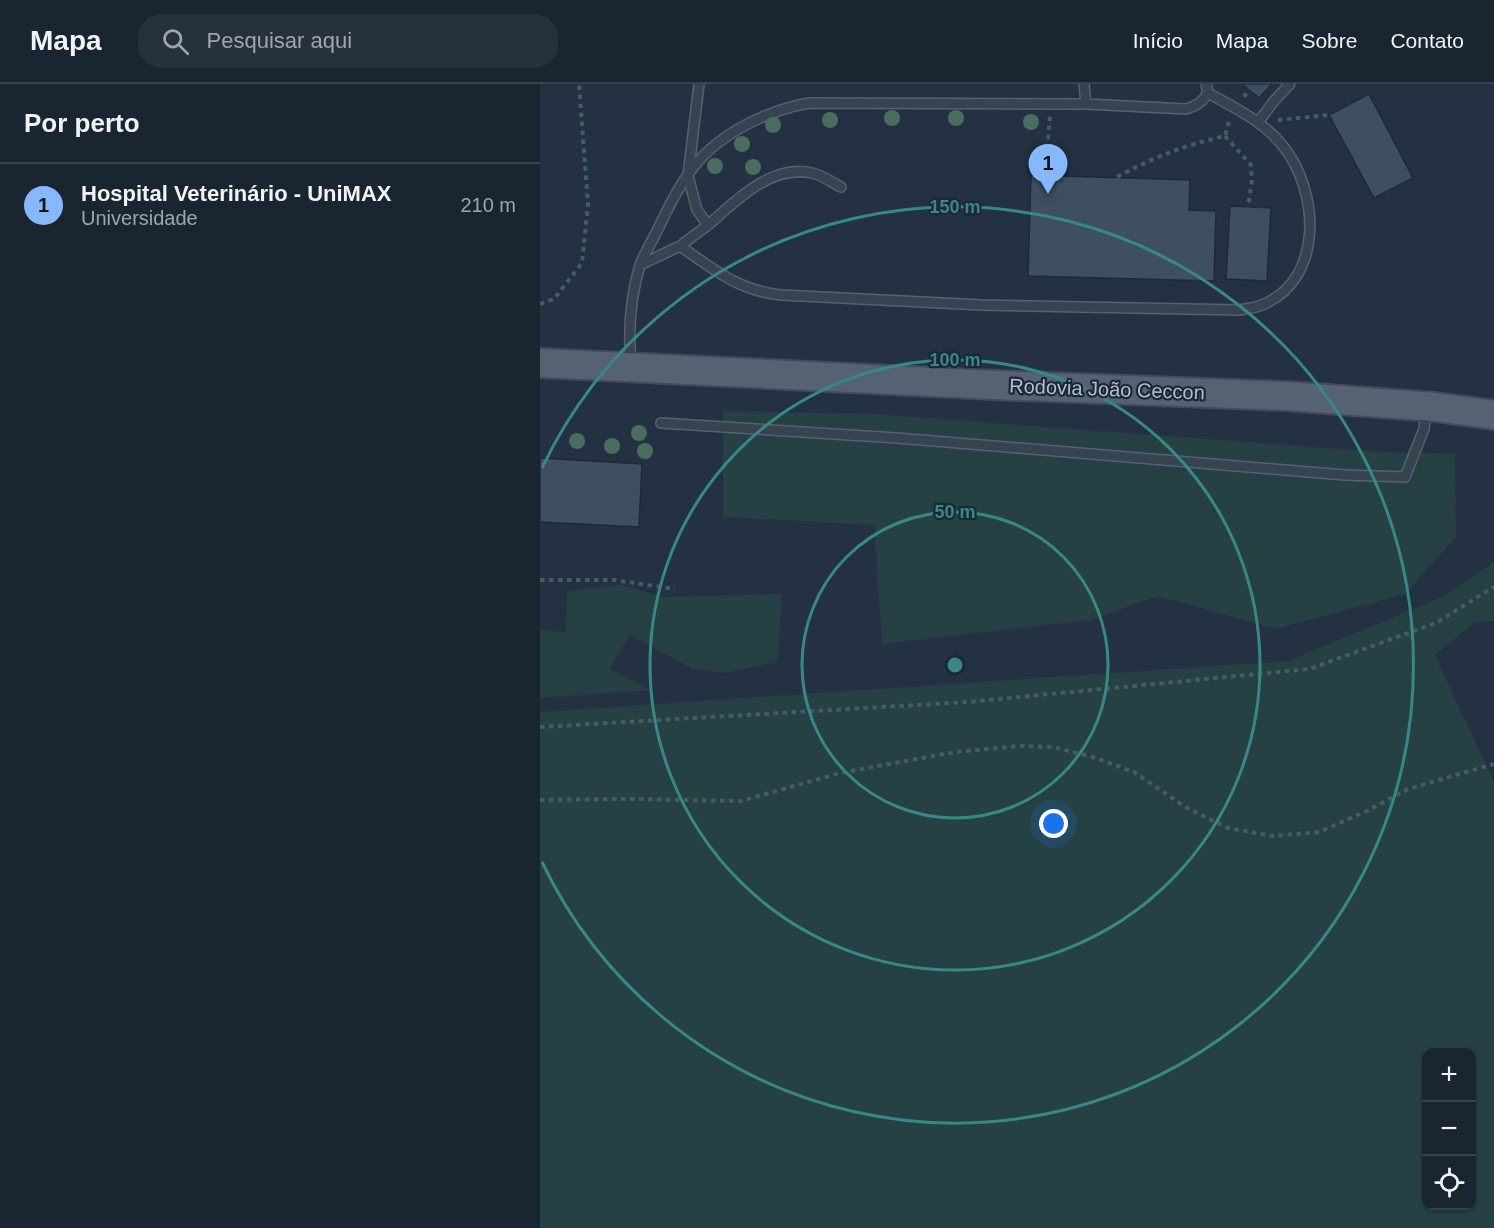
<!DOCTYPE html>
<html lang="pt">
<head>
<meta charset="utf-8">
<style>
	body { margin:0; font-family:Helvetica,sans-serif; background:#27313e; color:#f1f3f6 }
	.controls { position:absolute; right:18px; bottom:18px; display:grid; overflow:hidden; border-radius:12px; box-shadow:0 2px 4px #0004 }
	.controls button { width:54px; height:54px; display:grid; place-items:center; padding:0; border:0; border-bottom:2px solid #38424d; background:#1a2532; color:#f1f3f6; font:30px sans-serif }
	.you { position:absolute; left:514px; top:740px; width:21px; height:21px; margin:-15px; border:4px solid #fff; border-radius:50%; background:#1a73e8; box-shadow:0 0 0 9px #1a73e833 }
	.badge { display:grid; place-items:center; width:39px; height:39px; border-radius:50%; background:#86b8ff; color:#111; font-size:20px; font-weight:700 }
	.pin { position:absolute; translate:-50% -50px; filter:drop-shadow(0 2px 3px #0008) }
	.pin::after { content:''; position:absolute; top:32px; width:21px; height:18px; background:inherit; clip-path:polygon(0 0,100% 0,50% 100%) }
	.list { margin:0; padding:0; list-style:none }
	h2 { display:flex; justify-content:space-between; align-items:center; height:78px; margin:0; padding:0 24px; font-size:26px }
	h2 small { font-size:20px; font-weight:400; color:#9fa5ac }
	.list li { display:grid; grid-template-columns:39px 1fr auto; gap:18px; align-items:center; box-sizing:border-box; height:84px; padding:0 24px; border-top:2px solid #38424d }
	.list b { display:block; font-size:22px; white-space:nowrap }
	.list p { margin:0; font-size:20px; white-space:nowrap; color:#9fa5ac }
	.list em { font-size:20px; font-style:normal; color:#9fa5ac }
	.icon { flex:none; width:33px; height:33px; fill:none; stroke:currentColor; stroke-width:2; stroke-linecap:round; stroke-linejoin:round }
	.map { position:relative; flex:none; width:954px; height:1144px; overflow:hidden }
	header { display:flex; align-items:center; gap:36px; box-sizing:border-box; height:84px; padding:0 30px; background:#1a2532; border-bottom:2px solid #38424d }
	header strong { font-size:28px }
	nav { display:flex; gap:33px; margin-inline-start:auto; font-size:21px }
	.search { width:420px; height:54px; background:#27313e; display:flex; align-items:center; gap:15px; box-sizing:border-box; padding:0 21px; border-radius:24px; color:#9fa5ac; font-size:22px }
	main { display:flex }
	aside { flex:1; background:#1a2532 }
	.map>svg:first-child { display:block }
</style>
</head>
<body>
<header>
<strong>Mapa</strong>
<div class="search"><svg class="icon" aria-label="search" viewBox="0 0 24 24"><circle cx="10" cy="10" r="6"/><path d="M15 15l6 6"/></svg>Pesquisar aqui</div>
<nav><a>Início</a><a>Mapa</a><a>Sobre</a><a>Contato</a></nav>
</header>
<main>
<aside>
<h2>Por perto<small></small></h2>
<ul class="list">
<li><span class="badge">1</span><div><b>Hospital Veterinário - UniMAX</b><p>Universidade</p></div><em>210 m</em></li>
</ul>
</aside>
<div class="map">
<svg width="954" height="1144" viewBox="0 0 954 1144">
	<rect width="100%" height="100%" fill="#233142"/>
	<path fill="#254143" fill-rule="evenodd" d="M183,327L333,330L842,368L915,370L916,453L865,510L736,545L618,512L550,536L342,560L334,441L183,433Z
		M954,478V537L934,539L895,571L954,698V1144H0V628L748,577L902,513ZM886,968H932V1122H886Z
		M82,501L125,513L242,510L237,578L185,589L151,584L90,551L69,585L112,606L0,614V546L26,548L27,507Z"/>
	<path fill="#3f4f62" stroke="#1e2a39" stroke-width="1.5" d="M702,0H732L719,14Z
		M829,10L873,94L834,114L789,31Z
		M491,91L650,96L649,126L676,127L674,197L488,192Z
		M690,122L731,124L727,197L686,195Z
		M0,374L102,380L99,443L0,438Z"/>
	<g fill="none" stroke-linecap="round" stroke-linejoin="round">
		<g stroke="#55616f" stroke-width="12">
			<path id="lane" d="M159,0L148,92L157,126L168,141L140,162C173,185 199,207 241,211L442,221L700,226C707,224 715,224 722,221C785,195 779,107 743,62C723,37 695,24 668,9
				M544,0L546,20L646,25C657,22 662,18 668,9L666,0
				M719,37L734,17L750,0
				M168,141C197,116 231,80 272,89C282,91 293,99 301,103
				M100,181L140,162
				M91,281C88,247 90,214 100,181C104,170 111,159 116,149C127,126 139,101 155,81C182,48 229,26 269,19L546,20
				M121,339L357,354L805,391L865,393L884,345L886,326"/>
		</g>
		<g stroke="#414c5b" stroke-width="32">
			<path id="primary" d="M0,279L455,301L746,312L895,323L954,331"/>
		</g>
		<path stroke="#435d60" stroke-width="4" stroke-dasharray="4.5 4.5" stroke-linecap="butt" d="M704,13L709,5
			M738,36L789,31
			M685,52L711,81L712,96L708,123
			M505,91L510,32
			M577,93C614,73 645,61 685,52L689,37
			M0,220L14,215L42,179L48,120L39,0
			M0,496H74L135,505
			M0,643L428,618L769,585L896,539L954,503
			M0,716L90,715L201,717L300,689L415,668L479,662L513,663L556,674L594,688L647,724L688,744L733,752L779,748L827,727L868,705L954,680"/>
		<use href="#lane" stroke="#384352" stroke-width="9"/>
		<use href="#primary" stroke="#556272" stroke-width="28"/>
	</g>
	<g fill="#4a6e5e">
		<circle cx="352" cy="34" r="8"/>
		<circle cx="416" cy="34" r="8"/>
		<circle cx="290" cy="36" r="8"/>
		<circle cx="491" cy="38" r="8"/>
		<circle cx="233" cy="41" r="8"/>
		<circle cx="202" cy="60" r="8"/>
		<circle cx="175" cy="82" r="8"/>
		<circle cx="213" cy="83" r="8"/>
		<circle cx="99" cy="349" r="8"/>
		<circle cx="37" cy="357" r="8"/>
		<circle cx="72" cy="362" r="8"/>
		<circle cx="105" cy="367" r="8"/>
	</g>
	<g fill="none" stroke="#388886" stroke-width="3">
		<circle cx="415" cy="581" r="153"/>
		<circle cx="415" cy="581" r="305"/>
		<path d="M2 384A458 458 0 1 1 2 778"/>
	</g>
	<g text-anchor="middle" stroke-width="4.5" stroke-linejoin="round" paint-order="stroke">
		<g font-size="20" fill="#b4becc" stroke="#1c2837">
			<text transform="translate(567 305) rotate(2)" y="7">Rodovia João Ceccon</text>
		</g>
	</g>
	<circle cx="415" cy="581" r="9" fill="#388886" stroke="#1c2837" stroke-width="3"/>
	<g font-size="18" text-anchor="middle" font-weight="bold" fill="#388886" stroke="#1c2837" stroke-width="4.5" stroke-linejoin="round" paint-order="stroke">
		<text x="415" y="129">150 m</text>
		<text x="415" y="282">100 m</text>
		<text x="415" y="434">50 m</text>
	</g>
</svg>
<div class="controls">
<button>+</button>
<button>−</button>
<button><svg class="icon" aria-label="locate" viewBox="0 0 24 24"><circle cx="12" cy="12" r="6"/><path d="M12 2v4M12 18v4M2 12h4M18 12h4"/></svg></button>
</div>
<div class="you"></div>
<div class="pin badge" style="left:508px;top:110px">1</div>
</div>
</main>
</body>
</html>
